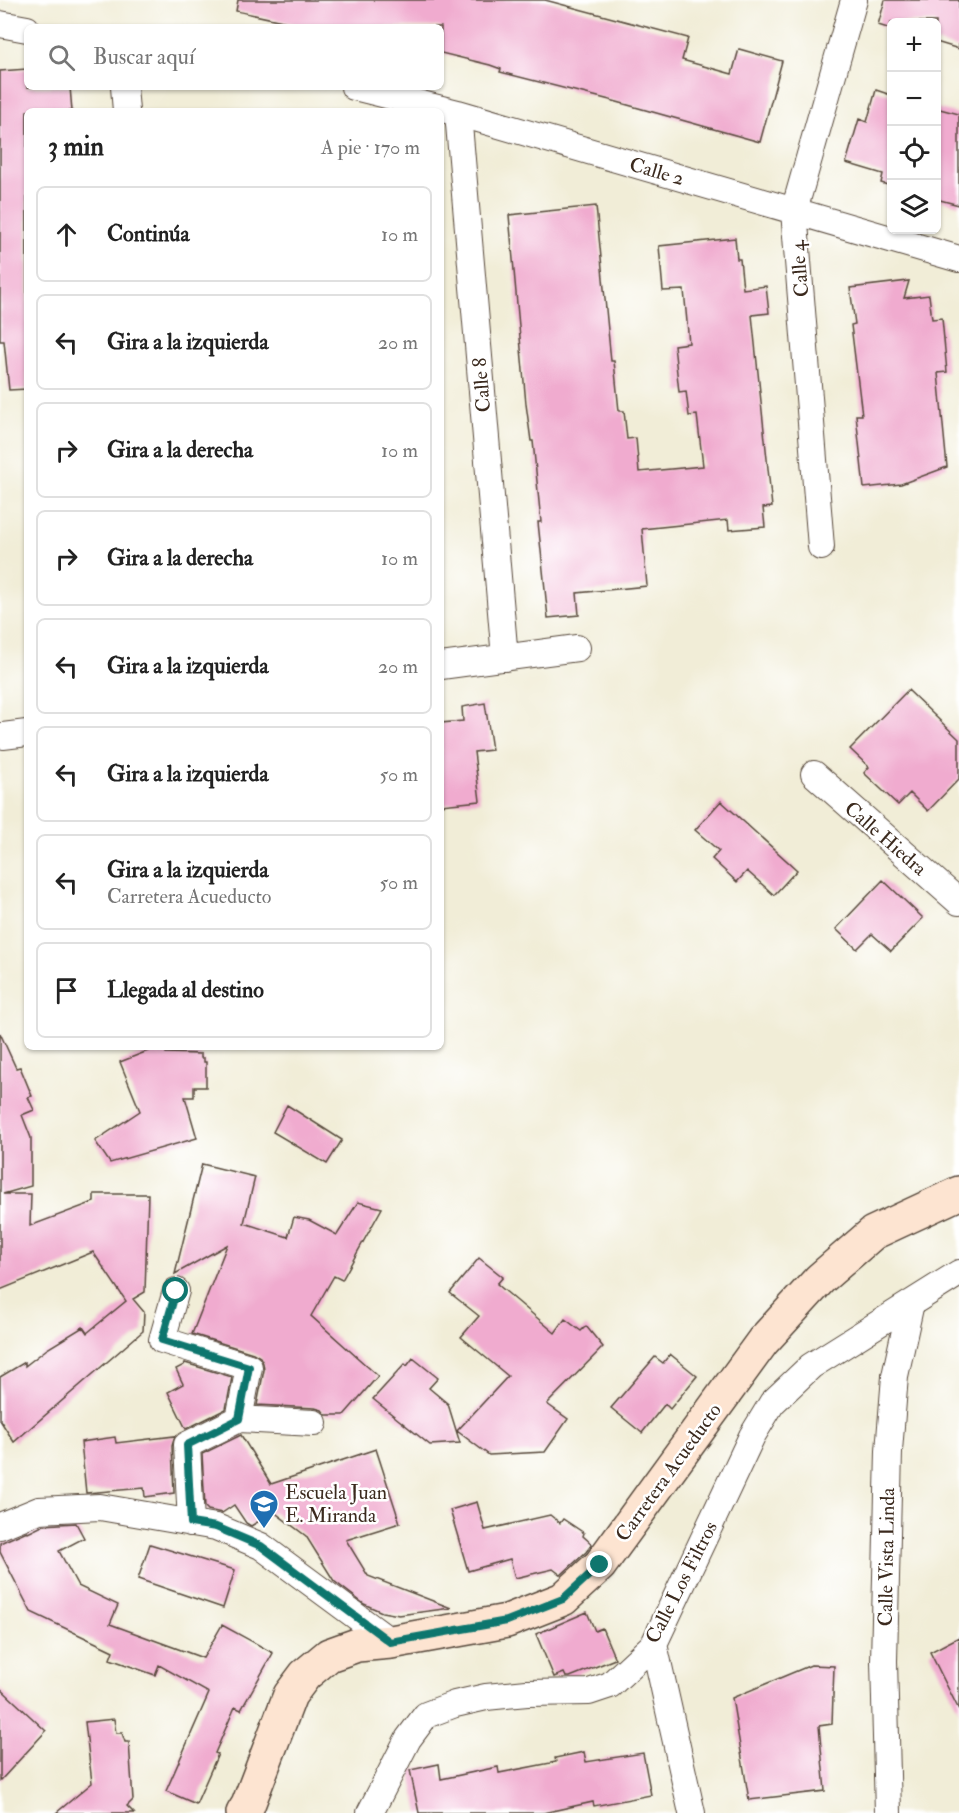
<!DOCTYPE html>
<html lang="es">
<head>
<meta charset="utf-8">
<style>
	body { margin:0; font-family:"IM FELL Double Pica",serif; background:#f2f2f2; color:#222 }
	.controls { position:absolute; right:18px; top:18px; display:grid; overflow:hidden; border-radius:9px; box-shadow:0 2px 4px #0004 }
	.controls button { width:54px; height:54px; display:grid; place-items:center; padding:0; border:0; border-bottom:2px solid #e0e0e0; background:#fff; color:#222; font:30px sans-serif }
	.stop { position:absolute; width:18px; height:18px; margin:-14px; border:4px solid #0f766e; border-radius:50%; background:#fff }
	.stop.end { background:#0f766e; border-color:#fff; box-shadow:0 2px 6px #0008 }
	.list { margin:0; padding:0; list-style:none }
	h2 { display:flex; justify-content:space-between; align-items:center; height:78px; margin:0; padding:0 24px; font-size:26px }
	h2 small { font-size:20px; font-weight:400; color:#767676 }
	.list li { display:grid; grid-template-columns:39px 1fr auto; gap:18px; align-items:center; box-sizing:border-box; height:96px; margin:0 12px 12px; padding:0 12px; border:2px solid #e0e0e0; border-radius:9px }
	.list b { display:block; font-size:22px; white-space:nowrap }
	.list p { margin:0; font-size:20px; white-space:nowrap; color:#767676 }
	.list em { font-size:20px; font-style:normal; color:#767676 }
	.icon { flex:none; width:33px; height:33px; fill:none; stroke:currentColor; stroke-width:2; stroke-linecap:round; stroke-linejoin:round }
	.map { position:relative; flex:none; width:959px; height:1813px; overflow:hidden }
	.search { position:absolute; background:#fff; box-shadow:0 2px 4px #0004; left:24px; top:24px; width:420px; height:66px; display:flex; align-items:center; gap:15px; box-sizing:border-box; padding:0 21px; border-radius:9px; color:#767676; font-size:22px }
	.panel { position:absolute; background:#fff; box-shadow:0 2px 4px #0004; left:24px; top:108px; width:420px; height:942px; border-radius:9px }
	.map>svg:first-child { display:block }
</style>
</head>
<body>
<div class="map">
<svg width="959" height="1813" viewBox="0 0 959 1813">
	<rect width="100%" height="100%" fill="#fff"/>
	<filter id="ink" filterUnits="userSpaceOnUse"><feTurbulence type="fractalNoise" baseFrequency=".0167" numOctaves="2"/><feDisplacementMap in="SourceGraphic" scale="12" xChannelSelector="R" yChannelSelector="G"/><feConvolveMatrix kernelMatrix="1 2 1 2 8 2 1 2 1" color-interpolation-filters="sRGB"/></filter>
	<filter id="wash" filterUnits="userSpaceOnUse"><feTurbulence type="fractalNoise" baseFrequency=".008" numOctaves="4" result="noise"/><feDisplacementMap in="SourceGraphic" scale="24" xChannelSelector="R" yChannelSelector="G"/><feGaussianBlur stdDeviation="1.35" result="paint"/><feColorMatrix in="noise" values="0 0 0 0 0 0 0 0 0 0 0 0 0 0 0 0 0 1.4 0 .05"/><feComposite in="paint" operator="in"/></filter>
	<g filter="url(#wash)">
		<rect width="100%" height="100%" fill="#f1edd7"/>
		<g id="blocks">
			<path fill="#f0abcf" d="M238,0H545L688,38L682,60L732,74L739,49L782,61L760,142L610,100L500,72L501,69L490,65L441,53V27H310L236,11Z
				M885,0H959V49L936,42V22H891V29L878,25Z
				M27,69V87H70L72,111H27V389L9,390L4,341H0V71Z
				M876,90L891,95V186L881,183L883,174L846,163L859,119L867,122Z
				M936,108L959,114V205L936,199Z
				M596,206L611,361H614L619,411H624L627,439L636,438L639,472L703,466L697,415L689,416L686,391L679,392L674,345L689,343L684,290L663,291L659,246L735,238L737,259H740L743,289L766,286L769,313L752,315L772,507L763,508L765,527L729,530L728,520L642,529L647,586L577,593L579,615L548,618L538,522H541L533,441H531L526,404L509,215Z
				M909,281L904,298L929,295L932,319L942,318L947,372L938,373L947,467L901,484L864,488L856,415H862L851,325L855,324L850,288Z
				M908,690L959,739V779L928,811L910,793L898,805L864,773L869,767L850,749Z
				M485,703L492,750L474,752L480,801L441,805V723L463,721L462,707Z
				M721,801L797,870L774,895L747,871L737,882L712,859L719,851L695,830Z
				M883,880L923,918L891,951L872,934L857,949L836,929Z
				M0,1033L16,1068L20,1067L32,1096L28,1097L34,1110L22,1115L31,1138V1186L3,1194H31L30,1226L94,1202V1194H148L145,1292L133,1299L144,1312L143,1331L14,1442L0,1420V1377L25,1362V1366L47,1349L83,1327L87,1333L126,1301L93,1252L0,1290Z
				M158,1047H164L166,1053L201,1054V1058H204V1062H206V1087H194V1097H185L197,1138L110,1163L95,1141L140,1111L120,1062Z
				M287,1105L342,1140L327,1164L273,1132Z
				M202,1164L255,1177L244,1223L288,1237L294,1217L309,1220L337,1235L358,1202L382,1208L342,1280L334,1276L311,1316L378,1376L344,1415H326L322,1410L315,1408L257,1405L264,1370L263,1363L260,1357L253,1353L192,1334L227,1245L175,1274Z
				M479,1258L503,1277L497,1284L555,1333L565,1319L581,1331L586,1326L603,1347L547,1404L568,1419L545,1452L489,1455L457,1431L508,1376L461,1337L479,1316L450,1293Z
				M670,1354L697,1376L670,1409L665,1404L642,1433L611,1408L655,1357L663,1363Z
				M413,1358L438,1378L429,1388L448,1404L460,1443L430,1445L373,1399L405,1364L407,1366Z
				M185,1363L232,1377L226,1409L186,1429L168,1392L183,1384L176,1369L184,1365Z
				M241,1435L271,1484L376,1449L400,1523L346,1540L368,1576L451,1608L399,1615L382,1612L364,1604L334,1581L306,1536L274,1512L251,1526L246,1523L234,1505L222,1513L208,1510L205,1507L202,1454Z
				M175,1436L172,1446L174,1493L145,1497L144,1488L86,1493L81,1442L115,1437L116,1443Z
				M477,1502L485,1530L550,1515L560,1523L563,1519L584,1533L583,1536L592,1544L586,1552L561,1575L553,1569L515,1578L510,1559L468,1571L450,1510Z
				M76,1523L84,1538L59,1551L78,1586L118,1605L110,1624L203,1658L222,1625L273,1653L241,1710L235,1707L215,1753L218,1754L196,1804L166,1791L209,1693L159,1665L155,1675L110,1659L113,1651L31,1612L0,1552V1543L27,1531L28,1533L44,1525Z
				M150,1544L235,1570L223,1608L138,1579Z
				M587,1612L595,1631L602,1628L615,1659L570,1677H566L564,1673L554,1677L536,1634Z
				M959,1637V1710L930,1652Z
				M811,1665L834,1666L832,1724L819,1726L825,1791L749,1800L732,1698Z
				M0,1688L46,1731L0,1781Z
				M114,1719L116,1733H122L125,1742H129L133,1800L127,1806L134,1813H56L92,1783L85,1722Z
				M584,1752L586,1762L643,1753L651,1795L594,1806L593,1802L543,1813H419L410,1770L439,1764L441,1779L498,1767L499,1773L556,1762L555,1758Z"/>
		</g>
	</g>
	<g filter="url(#ink)">
		<use href="#blocks" fill-opacity="0" stroke="#56473a" stroke-width="1.5"/>
		<g fill="none" stroke-linecap="round" stroke-linejoin="round">
			<g stroke="#56473a" stroke-width="28">
				<path id="street" d="M0,24L27,29
					M124,87L126,111
					M354,87L458,113L959,259
					M458,113L505,658
					M821,547L794,211L854,0
					M441,666L577,648
					M3,736L27,733
					M814,774L959,902
					M176,1291L162,1340L249,1367L239,1419L187,1445L191,1523
					M239,1419L314,1423
					M0,1526L39,1510L100,1507L216,1527L261,1546L391,1642
					M654,1644L692,1813
					M370,1813L408,1739L426,1715L455,1704L486,1697L527,1693L589,1692L610,1685L654,1644L752,1436L772,1403L811,1366L959,1273
					M888,1813L884,1661L889,1451L895,1376L911,1303"/>
			</g>
			<g stroke="#56473a" stroke-width="36">
				<path id="secondary" d="M243,1813L248,1805L290,1695L305,1675L329,1655L357,1645L391,1642L507,1621L563,1599L600,1565L763,1341L820,1279L873,1233L959,1193"/>
			</g>
			<use href="#street" stroke="#fff" stroke-width="26"/>
			<use href="#secondary" stroke="#fde4d1" stroke-width="33"/>
		</g>
	</g>
	<g fill="none" stroke-linecap="round" stroke-linejoin="round" filter="url(#ink)">
		<path stroke="#0f766e" stroke-width="8" d="M176,1291L162,1340L249,1367L239,1419L187,1445L191,1523L216,1527L261,1546L390,1642L507,1621L563,1599L600,1565"/>
	</g>
	<defs>
		<g id="school-pin" transform="scale(1.5)"><path d="M0 17L-7.5 6A9.5 9.5 0 1 1 7.5 6Z" fill="#1f6fb2" stroke="#fff"/><path d="M0-5L7-2L0 1L-7-2ZM-4 1L0 2.5L4 1V4Q0 6-4 4Z" fill="#fff"/></g>
	</defs>
	<g fill-rule="evenodd">
		<use href="#school-pin" x="264" y="1504"/>
	</g>
	<g text-anchor="middle" stroke-width="5" stroke-linejoin="round" paint-order="stroke">
		<g font-size="20" fill="#3b2a1e" stroke="#fff">
			<text transform="translate(657 171) rotate(16)" y="7">Calle 2</text>
			<text transform="translate(799 269) rotate(-95)" y="7">Calle 4</text>
			<text transform="translate(481 385) rotate(-95)" y="7">Calle 8</text>
			<text transform="translate(886 838) rotate(41)" y="7">Calle Hiedra</text>
			<text transform="translate(668 1472) rotate(-54)" y="7">Carretera Acueducto</text>
			<text transform="translate(886 1557) rotate(-89)" y="7">Calle Vista Linda</text>
			<text transform="translate(681 1582) rotate(-63)" y="7">Calle Los Filtros</text>
		</g>
		<g font-size="20" fill="#3b2a1e" stroke="#fff" text-anchor="start">
			<text x="285" y="1499">Escuela Juan<tspan x="285" dy="23">E. Miranda</tspan></text>
		</g>
	</g>
</svg>
<div class="controls">
<button>+</button>
<button>−</button>
<button><svg class="icon" aria-label="locate" viewBox="0 0 24 24"><circle cx="12" cy="12" r="6"/><path d="M12 2v4M12 18v4M2 12h4M18 12h4"/></svg></button>
<button><svg class="icon" aria-label="layers" viewBox="0 0 24 24"><path d="M12 4l9 5-9 5-9-5zM3 14l9 5 9-5"/></svg></button>
</div>
<div class="stop" style="left:176px;top:1291px"></div>
<div class="stop end" style="left:600px;top:1565px"></div>
<div class="search"><svg class="icon" aria-label="search" viewBox="0 0 24 24"><circle cx="10" cy="10" r="6"/><path d="M15 15l6 6"/></svg>Buscar aquí</div>
<section class="panel">
<h2>3 min<small>A pie · 170 m</small></h2>
<ul class="list">
<li><svg class="icon" aria-label="ahead" viewBox="0 0 24 24"><path d="M12 20V5M6 11l6-6 6 6"/></svg><div><b>Continúa</b></div><em>10 m</em></li>
<li><svg class="icon" aria-label="left" viewBox="0 0 24 24"><path d="M17 20v-9H6M10 6l-5 5 5 5"/></svg><div><b>Gira a la izquierda</b></div><em>20 m</em></li>
<li><svg class="icon" aria-label="right" viewBox="0 0 24 24"><path d="M7 20v-9h11M14 6l5 5-5 5"/></svg><div><b>Gira a la derecha</b></div><em>10 m</em></li>
<li><svg class="icon" aria-label="right" viewBox="0 0 24 24"><path d="M7 20v-9h11M14 6l5 5-5 5"/></svg><div><b>Gira a la derecha</b></div><em>10 m</em></li>
<li><svg class="icon" aria-label="left" viewBox="0 0 24 24"><path d="M17 20v-9H6M10 6l-5 5 5 5"/></svg><div><b>Gira a la izquierda</b></div><em>20 m</em></li>
<li><svg class="icon" aria-label="left" viewBox="0 0 24 24"><path d="M17 20v-9H6M10 6l-5 5 5 5"/></svg><div><b>Gira a la izquierda</b></div><em>50 m</em></li>
<li><svg class="icon" aria-label="left" viewBox="0 0 24 24"><path d="M17 20v-9H6M10 6l-5 5 5 5"/></svg><div><b>Gira a la izquierda</b><p>Carretera Acueducto</p></div><em>50 m</em></li>
<li><svg class="icon" aria-label="arrive" viewBox="0 0 24 24"><path d="M6 21V4h12l-3 4 3 4H6"/></svg><div><b>Llegada al destino</b></div></li>
</ul>
</section>
</div>
</body>
</html>
